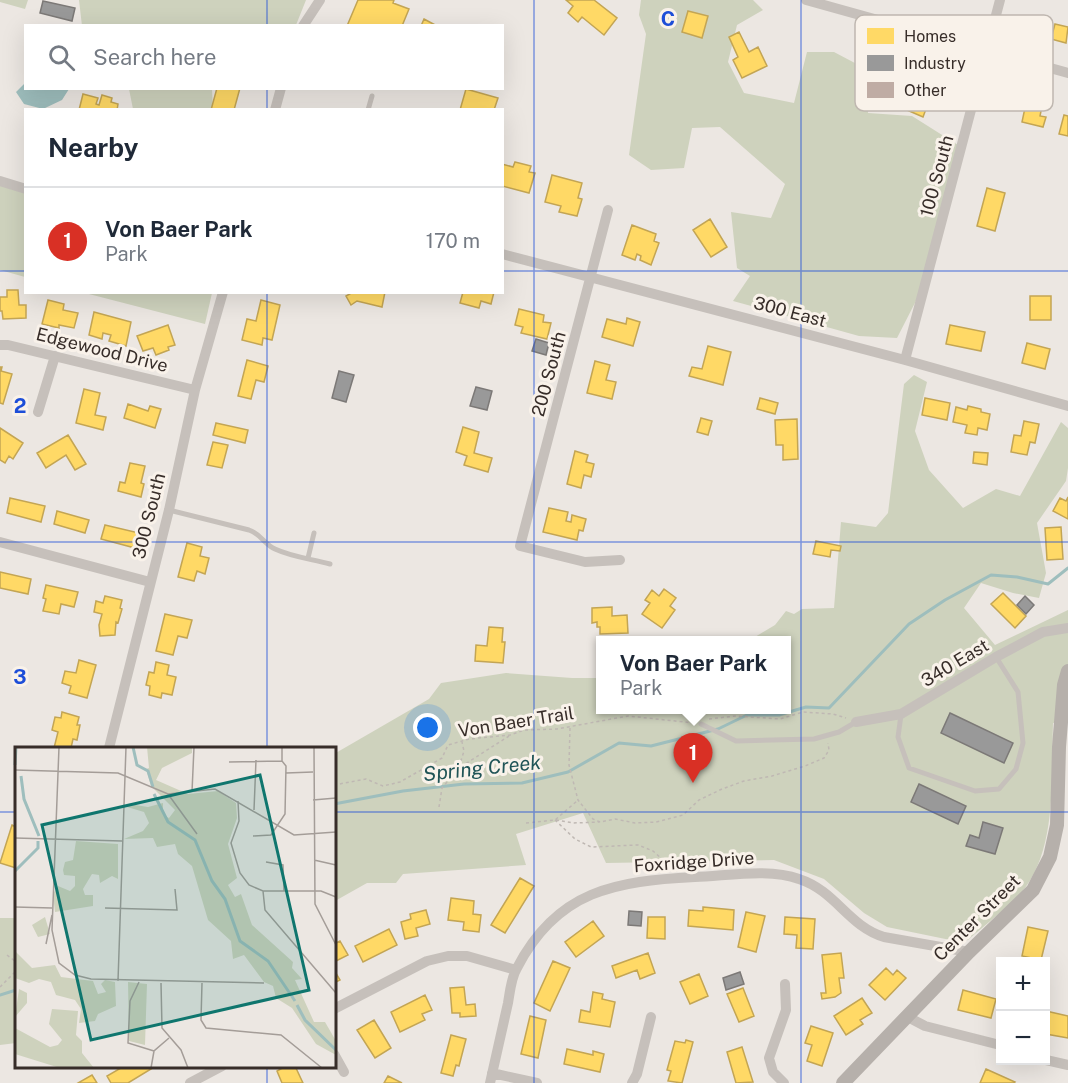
<!DOCTYPE html>
<html lang="en">
<head>
<meta charset="utf-8">
<style>
	body { margin:0; font-family:"Public Sans",sans-serif; background:#f6f6f7; color:#1f2937 }
	.controls { position:absolute; right:18px; bottom:18px; display:grid; overflow:hidden; border-radius:0px; box-shadow:0 6px 24px #0002 }
	.controls button { width:54px; height:54px; display:grid; place-items:center; padding:0; border:0; border-bottom:2px solid #e0e1e3; background:#fff; color:#1f2937; font:30px sans-serif }
	.you { position:absolute; left:428px; top:728px; width:21px; height:21px; margin:-15px; border:4px solid #fff; border-radius:50%; background:#1a73e8; box-shadow:0 0 0 9px #1a73e833 }
	.badge { display:grid; place-items:center; width:39px; height:39px; border-radius:50%; background:#d93025; color:#fff; font-size:20px; font-weight:700 }
	.pin { position:absolute; translate:-50% -50px; filter:drop-shadow(0 2px 3px #0008) }
	.pin::after { content:''; position:absolute; top:32px; width:21px; height:18px; background:inherit; clip-path:polygon(0 0,100% 0,50% 100%) }
	.popup { position:absolute; left:596px; top:636px; width:195px; height:78px; box-sizing:border-box; display:grid; place-content:center; border-radius:0px; background:#fff; filter:drop-shadow(0 2px 4px #0005); font-size:20px; white-space:nowrap; color:#747a83 }
	.popup b { font-size:22px; color:#1f2937 }
	.popup::after { content:''; position:absolute; left:50%; top:100%; margin-left:-12px; border:12px solid transparent; border-top-color:#fff }
	.list { margin:0; padding:0; list-style:none }
	h2 { display:flex; justify-content:space-between; align-items:center; height:78px; margin:0; padding:0 24px; font-size:26px }
	h2 small { font-size:20px; font-weight:400; color:#747a83 }
	.list li { display:grid; grid-template-columns:39px 1fr auto; gap:18px; align-items:center; box-sizing:border-box; height:108px; padding:0 24px; border-top:2px solid #e0e1e3 }
	.list b { display:block; font-size:22px; white-space:nowrap }
	.list p { margin:0; font-size:20px; white-space:nowrap; color:#747a83 }
	.list em { font-size:20px; font-style:normal; color:#747a83 }
	.icon { flex:none; width:33px; height:33px; fill:none; stroke:currentColor; stroke-width:2; stroke-linecap:round; stroke-linejoin:round }
	.map { position:relative; flex:none; width:1068px; height:1083px; overflow:hidden }
	.search { position:absolute; background:#fff; box-shadow:0 6px 24px #0002; left:24px; top:24px; width:480px; height:66px; display:flex; align-items:center; gap:15px; box-sizing:border-box; padding:0 21px; border-radius:0px; color:#747a83; font-size:22px }
	.panel { position:absolute; background:#fff; box-shadow:0 6px 24px #0002; left:24px; top:108px; width:480px; height:186px; border-radius:0px }
	.map>svg:first-child { display:block }
</style>
</head>
<body>
<div class="map">
<svg width="1068" height="1083" viewBox="0 0 1068 1083">
	<rect width="100%" height="100%" fill="#ece7e2"/>
	<path fill="#ced2bd" d="M0,0H28L25,9L0,2Z
		M79,0H306L296,25L82,26Z
		M641,0H753L763,10L737,25L728,62L744,93L794,103L807,52H834L870,71L868,113L912,116L958,145L919,295L897,338L859,336L733,301L750,276L737,268L731,212L771,218L785,184L720,127L692,128L684,168L651,170L629,155L646,34L639,15Z
		M129,89H212L213,109H133Z
		M0,184L25,190V277L0,270Z
		M85,293L212,292V293L205,324Z
		M914,375L927,382L915,431L929,470L963,508L996,489L1020,496L1061,422L1068,428V468L1066,481L1037,523L1046,573L1039,598L1013,593L981,583L964,608L995,645L1068,610V722L1053,723C1051,776 1058,852 1020,894C1005,910 985,925 968,940L960,942L887,927L864,913L824,879L774,860L606,863L583,813L516,834L526,865L403,874L396,883H367L335,901L334,754L429,699L441,683L506,673L572,678H600V710H786V640H750L775,625L786,611L794,614L802,609L834,608L841,522L876,527L888,513L904,384Z
		M0,918H16V1043L0,1045Z"/>
	<path fill="#9ebebd" d="M25,83L26,88L69,89L62,100L43,109L24,104L16,92Z"/>
	<path fill="#ffd966" stroke="#c3a554" stroke-width="1.5" d="M358,0H394L393,3L409,9L402,26H347Z
		M566,0H594L617,18L604,35L582,17L578,22L568,13L573,6Z
		M688,11L708,16L702,38L682,32Z
		M424,19L437,26H421Z
		M1055,24L1068,27L1066,43L1051,39Z
		M739,32L749,52L758,47L767,66L742,78L733,60L738,57L729,37Z
		M919,79L935,85L923,117L907,110Z
		M217,88H240L234,110H211Z
		M466,89L498,98L494,110H460Z
		M83,94L98,98L96,104L99,105L102,95L112,98L111,102L118,104L117,110H79Z
		M1026,103L1042,106L1040,116L1046,117L1043,127L1022,122Z
		M1064,115L1068,116V136L1059,134Z
		M515,162L531,166L529,172L535,173L529,193L502,186V164L513,167Z
		M552,175L582,183L578,198L582,199L577,216L559,212L561,206L545,202Z
		M987,188L1005,193L995,231L977,226Z
		M710,219L727,247L711,257L693,230Z
		M632,225L656,234L654,241L659,243L651,265L640,260L641,256L637,254L635,260L622,255Z
		M7,290H18L19,305H26V318L3,319L2,311H0V297H7Z
		M353,292H385L382,307L357,301L351,305L346,296Z
		M463,292H494L491,304L481,301L479,308L460,303Z
		M1030,296H1051V320H1030Z
		M48,300L64,304L63,310L78,313L74,328L59,325V328L42,324Z
		M261,300L280,305L272,340L263,338L262,345L242,340L247,319L256,321Z
		M519,309L544,315L543,322L551,323L547,339L521,333L523,327L515,325Z
		M94,312L131,322L126,346L109,341L111,335L103,333L102,339L89,335Z
		M627,318L640,322L633,346L602,337L607,319L626,324Z
		M168,325L175,345L168,347L169,350L156,355L153,348L143,351L137,336Z
		M950,325L985,332L981,351L946,344Z
		M1027,343L1050,349L1045,369L1022,363Z
		M708,346L731,352L723,385L689,376L692,367L702,369Z
		M247,360L268,366L264,382L256,380L251,399L238,396Z
		M595,361L610,365L606,380L616,382L612,399L587,393Z
		M0,367H2L1,371L12,374L3,404L0,403Z
		M84,389L100,393L95,415L106,417L103,430L76,423Z
		M760,398L778,403L775,414L757,409Z
		M925,398L950,403L947,420L922,415Z
		M128,404L148,411L150,406L161,409L155,428L124,418Z
		M968,406L981,409V412L990,414L987,430L978,428L977,435L965,433L967,425L953,422L956,407L967,410Z
		M701,418L712,421L708,435L697,432Z
		M797,419L798,459L783,460V445H776L775,420Z
		M1024,421L1039,424L1035,443L1030,442L1027,455L1011,452L1014,435L1021,436Z
		M216,423L248,430L245,443L213,435Z
		M463,427L479,432L474,453L492,458L488,472L464,465L467,456L456,452Z
		M0,428L23,443L13,459L9,456L5,463L0,460Z
		M68,435L86,464L75,470L66,455L46,468L37,453Z
		M213,442L228,445L222,468L207,465Z
		M575,451L588,455L586,462L594,464L591,477L584,475L581,488L567,484Z
		M974,452L988,453L987,465L973,463Z
		M130,463L145,466L141,483L144,484L141,497L118,491L120,482L125,483Z
		M1068,497V519L1053,511L1060,498L1066,501Z
		M10,498L45,506L41,522L7,513Z
		M549,508L568,512L566,521L571,522L572,515L586,519L583,531L579,530L577,540L543,532Z
		M57,511L89,520L85,533L54,524Z
		M105,525L139,533L135,548L101,539Z
		M1061,527L1063,559L1047,560L1045,528Z
		M816,541L841,546L840,551L831,550L830,557L813,554Z
		M187,543L202,547L200,556L209,558L205,574L197,571L194,581L178,577Z
		M0,572L31,579L28,594L0,588Z
		M46,585L78,592L74,607L61,604L59,614L43,611L46,599L43,598Z
		M664,589L676,598L670,606L675,610L662,628L642,614L650,603L645,600L652,590L659,596Z
		M1003,593L1026,616L1015,628L991,604Z
		M105,596L122,600L120,608L122,609L118,623L116,622L115,635L100,636L99,625L102,614L94,612L96,601L103,603Z
		M612,607V616L627,615L628,633L600,634V627H597V622L592,623V608Z
		M165,614L192,620L187,638L178,636L173,655L156,651Z
		M489,627L503,628L502,642H505L503,663L475,661L476,645L487,646Z
		M79,660L96,665L87,698L69,693L71,686L62,683L65,671L76,673Z
		M156,662L169,665L167,675L176,677L172,695L162,693L161,698L149,695L150,686L146,685L149,672L154,673Z
		M62,712L79,717L77,725H80L77,740L73,739L71,748H54L58,732L52,730L55,717L61,718Z
		M12,825L16,827V868L0,863Z
		M520,878L534,886L505,933L491,925Z
		M451,898L474,901L473,914L481,915L479,932L463,930L464,922L448,920Z
		M703,907L734,910L733,930L688,926L689,910L703,911Z
		M426,910L430,924L416,928L418,936L405,939L401,922L411,919L410,914Z
		M746,912L765,916L756,952L738,947Z
		M648,917H665V939L647,938Z
		M785,917L815,919L813,949L796,948L797,935L784,934Z
		M593,921L604,936L576,957L565,942Z
		M1028,927L1048,931L1041,960L1022,956Z
		M389,929L397,945L363,962L355,946Z
		M340,941L348,955L334,962V944Z
		M648,953L655,973L640,979L637,970L616,978L612,966Z
		M841,953L844,978H839L841,993L835,997L822,999L821,993H826L822,955Z
		M553,961L570,968L550,1011L534,1003Z
		M886,968L893,975L897,970L906,978L885,1000L869,985Z
		M334,970L340,980L334,983Z
		M699,974L708,996L690,1004L680,982Z
		M464,987L466,1005L475,1004L476,1016L460,1017V1013H452L450,988Z
		M743,988L754,1016L739,1022L727,994Z
		M963,990L996,999L991,1018L958,1010Z
		M593,992L603,994L602,999L615,1002L610,1027L579,1022L581,1010L590,1012Z
		M425,995L432,1010L422,1014L425,1020L400,1032L391,1012Z
		M862,998L872,1013L860,1020L863,1024L846,1035L834,1016Z
		M1046,1011L1068,1016V1038L1046,1034Z
		M530,1016L546,1020L538,1058L521,1054Z
		M374,1020L391,1048L375,1058L357,1030Z
		M811,1026L833,1033L822,1066L807,1061L812,1045L805,1043Z
		M451,1035L466,1039L459,1066L456,1065L453,1076L441,1073Z
		M686,1040L693,1042L682,1083L668,1081L671,1071L667,1070L675,1041L685,1043Z
		M742,1047L753,1082L736,1083L727,1052Z
		M567,1049L593,1055V1051L604,1054L600,1072L564,1064Z
		M120,1066H149L151,1069L128,1083H111L107,1076L121,1068Z
		M286,1066H295L303,1083H282L277,1071Z
		M986,1069L1015,1082L1014,1083H980Z
		M92,1075L97,1083H78Z
		M388,1076L402,1083H384Z"/>
	<path fill="#999" stroke="#7c7977" stroke-width="1.5" d="M43,1L75,8L72,21L40,13Z
		M536,339L549,343L546,355L532,351Z
		M339,371L354,375L346,402L332,398Z
		M476,387L492,391L487,410L470,406Z
		M1025,596L1034,605L1026,614L1017,605Z
		M950,713L1013,743L1004,763L941,733Z
		M919,784L966,806L958,824L911,802Z
		M983,822L1003,828L995,854L966,846L970,835L979,838Z
		M629,911L642,912L641,926L628,925Z
		M740,972L744,984L726,990L723,978Z"/>
	<g fill="none" stroke-linecap="round" stroke-linejoin="round">
		<path stroke="#9ebebd" stroke-width="3" d="M334,804L403,791L464,784L522,783L568,772L619,743L651,746L718,729L747,715H779L806,707L829,708L909,624L945,600L991,575L1017,577L1048,584L1068,568
			M0,995L16,990"/>
		<path stroke="#bfb8b3" stroke-width="1.5" stroke-dasharray="3 3" stroke-linecap="butt" d="M709,719L736,716L780,719L803,712L833,714L846,718
			M570,728L569,765L578,800L593,819L600,822L615,819L635,823L656,822L683,815L699,800L722,789L744,781L772,776L805,766L824,758L829,750L828,743
			M459,767L464,751L462,742
			M334,785L366,779L383,786L400,782L442,758L448,745L469,739L510,735L524,730L557,729L628,716L694,723
			M439,807L442,788L459,768L509,736
			M555,820L575,839L591,847L638,845L653,851L672,868
			M556,820L573,823L599,822
			M526,823L555,820L577,801
			M7,955L16,962
			M0,987L16,971"/>
		<path stroke="#c6c0bb" stroke-width="5" d="M368,110L372,96
			M169,510L249,530C261,534 264,544 275,549C292,557 312,559 330,564
			M308,558L314,533
			M901,715L898,737L909,768L975,791L999,789L1016,769L1023,743L1018,692L996,657
			M701,724L736,741L814,739L839,732L856,722"/>
		<path stroke="#c6c0bb" stroke-width="10" d="M806,0L1068,73
			M303,26L320,0
			M275,110L281,88
			M0,181L26,189
			M608,210L520,546L585,562L620,560
			M502,254L905,360L1068,406
			M0,345H8L195,390
			M905,360L1000,0
			M38,412L55,356
			M0,542L150,582
			M856,722L901,714L996,657L1043,632L1068,628
			M109,748L169,510L195,390L223,292
			M334,1009L427,961L448,956H467L516,970
			M906,1016L925,1026L1000,1045
			M334,1054L344,1072
			M1046,1060L1068,1065
			M492,1073L537,1083
			M190,1083L222,1066
			M490,1083C496,1056 502,1030 508,1003C510,992 511,978 517,968C557,890 616,881 695,877C727,876 769,868 799,879C836,891 848,926 884,937L969,952
			M632,1083L637,1074L651,1017
			M784,1083L773,1072L769,1058L786,1010L785,984"/>
		<path stroke="#b6b0ab" stroke-width="14" d="M843,1083L969,952L1033,890L1050,857L1057,825L1059,747L1064,685L1068,671"/>
	</g>
	<path fill="none" stroke="#1d4ed8" stroke-width="1.5" stroke-opacity="0.55" d="M267,0V26M534,0V1083M801,0V1083M267,88V110M0,271H26M502,271H1068M267,292V748M0,542H1068M0,812H16M334,812H1068M267,1066V1083"/>
	<g text-anchor="middle" stroke-width="6" stroke-linejoin="round" paint-order="stroke">
		<g font-size="18" fill="#372d29" stroke="#f9f2ea">
			<text transform="translate(937 176) rotate(-75)" y="6">100 South</text>
			<text transform="translate(790 312) rotate(15)" y="6">300 East</text>
			<text transform="translate(102 350) rotate(14)" y="6">Edgewood Drive</text>
			<text transform="translate(549 374) rotate(-75)" y="6">200 South</text>
			<text transform="translate(149 516) rotate(-76)" y="6">300 South</text>
			<text transform="translate(955 663) rotate(-31)" y="6">340 East</text>
			<text transform="translate(516 722) rotate(-9)" y="6">Von Baer Trail</text>
			<text transform="translate(694 862) rotate(-4)" y="6">Foxridge Drive</text>
			<text transform="translate(977 918) rotate(-45)" y="6">Center Street</text>
		</g>
		<g font-size="20" font-style="italic" fill="#205457" stroke="#f9f2ea">
			<text transform="translate(482 768) rotate(-6)" y="7">Spring Creek</text>
		</g>
	</g>
	<g transform="translate(15 747)">
		<rect width="321" height="321" fill="#ece7e2"/>
		<path d="M132,0H177V6L147,21L141,33L173,47L203,44L221,56L222,71L213,97L222,131L213,138L220,150L226,147L237,178L278,215L277,221L287,232L280,233L299,275H310L321,294V308L301,297L277,261L261,251L258,239L249,235L229,208L218,212L216,194L193,173L177,119L163,107L160,97L142,100L138,91L109,92L128,84L134,76L129,65L112,60L114,57L133,60L148,56V68L154,71L160,63L136,39L131,22L134,21ZM61,94L103,97V132L97,129L85,136L84,128L77,127L68,142L70,148H78V159L40,165L38,147L43,139L55,144L60,139V129L49,128L48,123L50,115L58,113ZM30,170L35,187L23,190L17,178ZM0,204L17,221L40,218L46,230L78,234L83,247L91,245L86,237L90,233L100,235L101,259L83,267L80,274L64,276L66,262L60,253L41,248L36,235L24,232L14,236L0,231ZM113,235L132,237L130,298L114,294ZM4,242L12,246V256L0,270ZM37,262L63,264L61,288L67,294V306L79,321H45L0,307V281L35,300L43,298L47,293L34,277Z" fill="#ced2bd"/>
		<path fill="none" stroke="#9ebebd" stroke-width="3" d="M118,0L122,18L133,24L138,40M0,18L1,0M6,29L9,52L24,89M139,47L153,75L180,93L197,134L210,152L225,194L253,214L280,254M0,124L23,101V94M282,258L290,273L321,303"/>
		<path fill="none" stroke="#a49d98" stroke-width="1.5" d="M44,0L37,183L44,216L60,228L76,232L249,236M299,0L300,157L321,198M214,15L267,14M0,23L103,26L153,47L200,42L279,88L321,85M271,26L298,25M177,45L179,0M153,47L182,87M298,53L321,51M223,54L224,74L216,96L225,126L234,138L248,144H306L321,150M239,63L241,13M238,89L256,88L270,67L271,19L267,14V0M0,91L107,94M299,113L321,118M251,115L268,118L269,144M248,144L250,163L321,246M0,160L37,161M90,161L162,163L160,142M31,197L37,168M103,234L111,0M124,235L115,254L113,296L139,304M146,236L147,281L166,303L173,321M187,236L186,273L191,281L266,288L307,321M136,321L139,304L154,291"/>
		<path fill="#0f766e" fill-opacity="0.15" stroke="#0f766e" stroke-width="3" d="M245,28L294,243L76,293L27,78Z"/>
		<rect width="321" height="321" fill="none" stroke="#372d29" stroke-width="3"/>
	</g>
	<rect x="855" y="15" width="198" height="96" rx="9" fill="#f9f2ea" stroke="#bfb7b0" stroke-width="1.5"/>
	<rect x="867" y="28" width="27" height="16" fill="#ffd966"/>
	<rect x="867" y="55" width="27" height="16" fill="#999"/>
	<rect x="867" y="82" width="27" height="16" fill="#bfaca4"/>
	<g font-size="16" fill="#372d29">
		<text x="904" y="42">Homes</text>
		<text x="904" y="69">Industry</text>
		<text x="904" y="96">Other</text>
	</g>
	<g font-size="20" text-anchor="middle" font-weight="bold" fill="#1d4ed8" stroke="#f9f2ea" stroke-width="6" stroke-linejoin="round" paint-order="stroke">
		<text x="668" y="26">C</text>
		<text x="20" y="413">2</text>
		<text x="20" y="684">3</text>
	</g>
</svg>
<div class="controls">
<button>+</button>
<button>−</button>
</div>
<div class="you"></div>
<div class="pin badge" style="left:693px;top:783px">1</div>
<div class="popup"><b>Von Baer Park</b>Park</div>
<div class="search"><svg class="icon" aria-label="search" viewBox="0 0 24 24"><circle cx="10" cy="10" r="6"/><path d="M15 15l6 6"/></svg>Search here</div>
<section class="panel">
<h2>Nearby<small></small></h2>
<ul class="list">
<li><span class="badge">1</span><div><b>Von Baer Park</b><p>Park</p></div><em>170 m</em></li>
</ul>
</section>
</div>
</body>
</html>
